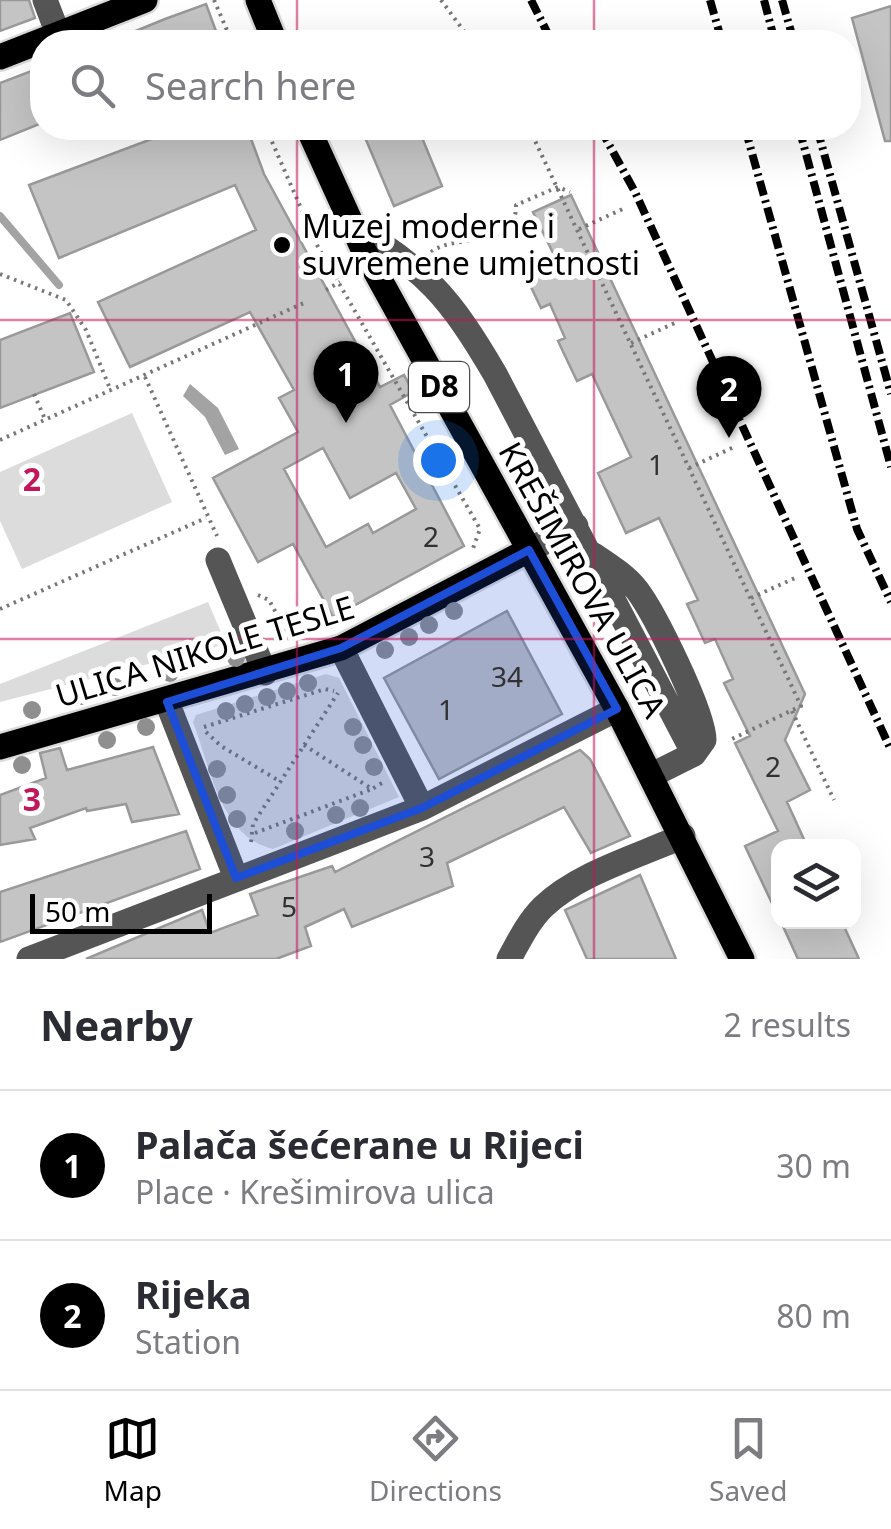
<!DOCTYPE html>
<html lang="en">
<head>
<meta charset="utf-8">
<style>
	body { margin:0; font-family:"Noto Sans",sans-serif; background:#f2f2f3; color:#2b2b33 }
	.controls { position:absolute; right:30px; bottom:30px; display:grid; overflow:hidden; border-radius:20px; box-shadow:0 10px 40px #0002 }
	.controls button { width:90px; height:90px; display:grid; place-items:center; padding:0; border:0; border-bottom:2px solid #e1e1e2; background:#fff; color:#2b2b33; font:50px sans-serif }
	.scale { position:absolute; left:30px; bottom:25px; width:182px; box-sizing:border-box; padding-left:10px; border:5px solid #000; border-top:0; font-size:28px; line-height:35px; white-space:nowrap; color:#000; -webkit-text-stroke:8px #fff; paint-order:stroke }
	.you { position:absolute; left:438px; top:460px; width:35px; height:35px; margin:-25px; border:8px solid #fff; border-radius:50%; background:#1a73e8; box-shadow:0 0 0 15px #1a73e833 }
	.badge { display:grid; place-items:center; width:65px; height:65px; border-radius:50%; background:#000; color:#fff; font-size:32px; font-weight:700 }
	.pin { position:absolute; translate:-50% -82px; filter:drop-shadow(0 2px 5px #0008) }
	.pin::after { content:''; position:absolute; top:52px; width:35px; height:30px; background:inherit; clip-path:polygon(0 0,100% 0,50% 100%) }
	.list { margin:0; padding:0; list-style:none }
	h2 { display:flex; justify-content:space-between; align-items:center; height:130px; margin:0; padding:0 40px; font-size:42px }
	h2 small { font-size:32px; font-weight:400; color:#7c7c81 }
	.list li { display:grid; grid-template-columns:65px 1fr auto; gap:30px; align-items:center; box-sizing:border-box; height:150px; padding:0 40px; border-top:2px solid #e1e1e2 }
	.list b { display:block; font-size:38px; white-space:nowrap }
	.list p { margin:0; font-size:32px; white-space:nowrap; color:#7c7c81 }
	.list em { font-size:32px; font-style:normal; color:#7c7c81 }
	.icon { flex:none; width:55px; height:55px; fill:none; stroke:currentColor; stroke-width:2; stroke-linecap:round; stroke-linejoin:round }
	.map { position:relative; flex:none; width:891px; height:959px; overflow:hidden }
	.search { position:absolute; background:#fff; box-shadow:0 10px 40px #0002; left:30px; right:30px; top:30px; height:110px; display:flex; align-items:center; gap:25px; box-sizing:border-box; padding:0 35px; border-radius:40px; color:#7c7c81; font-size:38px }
	.sheet { height:430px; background:#fff }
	nav { display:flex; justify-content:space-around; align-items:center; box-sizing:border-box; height:140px; border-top:2px solid #e1e1e2; background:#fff; font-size:28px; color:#7c7c81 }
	nav a { display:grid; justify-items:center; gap:5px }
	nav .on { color:#000 }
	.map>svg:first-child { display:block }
</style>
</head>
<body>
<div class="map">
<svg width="891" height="959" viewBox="0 0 891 959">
	<rect width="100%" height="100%" fill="#fff"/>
	<path fill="#dcdcdc" d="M132,413L172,502L22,569L0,521V472Z
		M208,602L226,644L0,702V684Z
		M326,674L339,678L399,797L273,849C220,837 210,766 193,722L196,715Z"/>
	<path fill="#a3a3a3" d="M190,384L218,408L239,449L225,455L205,417L183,396Z"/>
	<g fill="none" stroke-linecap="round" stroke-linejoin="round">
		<path stroke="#a3a3a3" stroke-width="8" d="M0,216L59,285"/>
	</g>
	<path fill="#c4c4c4" stroke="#999" stroke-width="2.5" fill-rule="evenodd" d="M0,0H29L35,18L0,31Z
		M206,4L220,42H109L165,19Z
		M891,6V141H885L852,18Z
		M42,67V123L0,140V83Z
		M181,128H247L264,174L380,387L404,375L413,392L390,405L464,546L333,617L293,544L258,562L213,478L298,432L279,398L294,390L250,312L130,367L98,302L256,230L235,185L59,258L29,185ZM323,448L350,498L396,473L416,509L373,533L368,524L326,547L284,469Z
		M361,128H418L442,186L394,206Z
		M571,195L805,694L785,740L810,790L787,802L807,846H778V916L745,846L778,831L735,743L750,736L724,683L733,679L715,639L705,643L687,604L698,600L659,518L626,533L598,473L631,457L592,374L577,381L558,341L565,338L550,304L541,308L523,270L554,255L533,212Z
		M70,313L94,372L0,408V340Z
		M507,611L562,714L439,779L384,678Z
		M153,747L179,814L132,822L126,804L87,811L86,808L30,828L35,839L0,845V795L46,778L40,753L60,748L67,770Z
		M580,750L590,759L630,836L591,853L564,807L447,863L453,886L352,927L344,909L305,927L311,946L276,959H86L202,910L210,933L258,915L250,894L332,866L335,872Z
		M186,831L200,869L0,942V892Z
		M640,875L676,959H587L565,910Z
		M781,922H842L859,959H798Z"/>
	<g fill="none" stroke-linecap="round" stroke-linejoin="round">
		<g stroke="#dbdbdb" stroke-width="30">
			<path id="major" d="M258,0L275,42
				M0,57L145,0
				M308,128L363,249L617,709L742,959
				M0,747L341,648L529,550"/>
		</g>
		<path stroke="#777" stroke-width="4" stroke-dasharray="2.5 5" stroke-linecap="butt" d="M214,0L232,42
			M441,0L472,42
			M266,128L317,245L480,529L472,551
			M529,128L801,706L732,739
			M579,229L625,208
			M431,252C457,232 517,252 516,205L558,187L570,192
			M0,274L66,300L86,330L111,391
			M326,290L340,282
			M631,343L677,322
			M145,377L217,536
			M34,394L44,417
			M0,440L306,302
			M689,468L734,447
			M258,595L269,600L290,638
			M751,598L795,578
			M0,609L206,518
			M792,711L834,800
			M204,727L325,689L334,691
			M206,732L221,746L281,782
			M304,745L372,789L382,783
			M255,833L372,789
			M251,842L253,824L338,693"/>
		<path stroke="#555" stroke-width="25" d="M45,0L58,34
			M350,224C426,270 450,297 495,374L694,754L652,775
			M529,550L576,526
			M594,555C610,566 625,575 637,590C655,614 704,713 704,740L694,754
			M218,560L265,673
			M341,648L422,808
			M167,702L236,878
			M29,959L422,808L617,709
			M509,959C519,941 528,922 543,907C578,873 639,856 683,836"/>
		<use href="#major" stroke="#000" stroke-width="25"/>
		<path stroke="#000" stroke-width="8" stroke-dasharray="15 5 2.5 5" stroke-linecap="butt" d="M531,0L552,42
			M710,0L722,42
			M764,0L775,42
			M782,0L794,42
			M600,128L635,192L891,750
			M745,128L857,529L891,602
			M799,128L891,467
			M817,128L891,394"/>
	</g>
	<g fill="#8f8f8f">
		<circle cx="454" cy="611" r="9"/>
		<circle cx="429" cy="625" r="9"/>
		<circle cx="409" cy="637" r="9"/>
		<circle cx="385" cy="650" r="9"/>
		<circle cx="236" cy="658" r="9"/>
		<circle cx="170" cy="673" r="9"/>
		<circle cx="308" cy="683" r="9"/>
		<circle cx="115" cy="687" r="9"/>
		<circle cx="287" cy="691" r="9"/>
		<circle cx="82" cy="696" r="9"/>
		<circle cx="267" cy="697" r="9"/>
		<circle cx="245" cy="704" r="9"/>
		<circle cx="32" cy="710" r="9"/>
		<circle cx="226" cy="711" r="9"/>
		<circle cx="146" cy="727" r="9"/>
		<circle cx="353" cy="727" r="9"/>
		<circle cx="107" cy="740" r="9"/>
		<circle cx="363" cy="745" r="9"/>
		<circle cx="22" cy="765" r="9"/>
		<circle cx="374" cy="767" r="9"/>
		<circle cx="217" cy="769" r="9"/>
		<circle cx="227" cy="795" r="9"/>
		<circle cx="360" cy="808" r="9"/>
		<circle cx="336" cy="815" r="9"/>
		<circle cx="237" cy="819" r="9"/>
		<circle cx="295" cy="831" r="9"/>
	</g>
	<path fill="#1d4ed8" fill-opacity="0.2" stroke="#1d4ed8" stroke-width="8" stroke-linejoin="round" d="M529,550L617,709L422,808L236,878L167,702L341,648Z"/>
	<path fill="none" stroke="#c2185b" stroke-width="2.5" stroke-opacity="0.55" d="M297,0V42M594,0V42M297,128V959M594,128V959M0,320H891M0,639H891"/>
	<circle fill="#000" stroke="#fff" stroke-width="4" cx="282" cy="245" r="10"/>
	<g text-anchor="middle" stroke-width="10" stroke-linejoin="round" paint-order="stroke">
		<g font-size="28" fill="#313131">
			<text x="656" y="475">1</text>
			<text x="431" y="547">2</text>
			<text x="507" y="687">34</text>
			<text x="446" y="720">1</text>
			<text x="773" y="777">2</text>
			<text x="427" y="867">3</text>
			<text x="289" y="917">5</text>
		</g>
		<rect fill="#fff" stroke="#4c4c4c" stroke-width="2.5" x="409" y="362" width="60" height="50" rx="8"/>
		<g font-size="30" font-weight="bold" fill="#000">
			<text x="439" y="397">D8</text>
		</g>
		<g font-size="32" fill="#000" stroke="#fff" text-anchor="start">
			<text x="302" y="238">Muzej moderne i<tspan x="302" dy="37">suvremene umjetnosti</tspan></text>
		</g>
		<g font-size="32" fill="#000" stroke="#fff">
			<text transform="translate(582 580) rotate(61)" y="11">KREŠIMIROVA ULICA</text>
			<text transform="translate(205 652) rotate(-17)" y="11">ULICA NIKOLE TESLE</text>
		</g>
	</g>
	<g font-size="32" text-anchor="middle" font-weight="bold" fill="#c2185b" stroke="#fff" stroke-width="10" stroke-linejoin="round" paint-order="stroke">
		<text x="32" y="491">2</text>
		<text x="32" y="811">3</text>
	</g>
</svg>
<div class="controls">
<button><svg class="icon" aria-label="layers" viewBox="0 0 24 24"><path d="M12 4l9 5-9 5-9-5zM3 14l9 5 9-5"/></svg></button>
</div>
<div class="scale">50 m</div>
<div class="you"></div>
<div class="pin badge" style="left:346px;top:423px">1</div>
<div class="pin badge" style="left:729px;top:438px">2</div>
<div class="search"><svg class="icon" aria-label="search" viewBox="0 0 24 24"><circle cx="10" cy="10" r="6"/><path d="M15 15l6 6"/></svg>Search here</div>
</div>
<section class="sheet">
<h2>Nearby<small>2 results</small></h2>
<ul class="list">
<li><span class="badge">1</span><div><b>Palača šećerane u Rijeci</b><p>Place · Krešimirova ulica</p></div><em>30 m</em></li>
<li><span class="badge">2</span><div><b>Rijeka</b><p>Station</p></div><em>80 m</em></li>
</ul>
</section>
<nav>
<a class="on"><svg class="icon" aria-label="map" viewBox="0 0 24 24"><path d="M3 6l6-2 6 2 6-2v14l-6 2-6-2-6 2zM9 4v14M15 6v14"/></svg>Map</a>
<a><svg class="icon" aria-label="directions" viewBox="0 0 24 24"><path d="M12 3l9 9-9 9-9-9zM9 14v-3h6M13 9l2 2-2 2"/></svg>Directions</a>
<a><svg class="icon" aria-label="saved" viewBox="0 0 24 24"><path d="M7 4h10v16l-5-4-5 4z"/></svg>Saved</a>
</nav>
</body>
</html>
